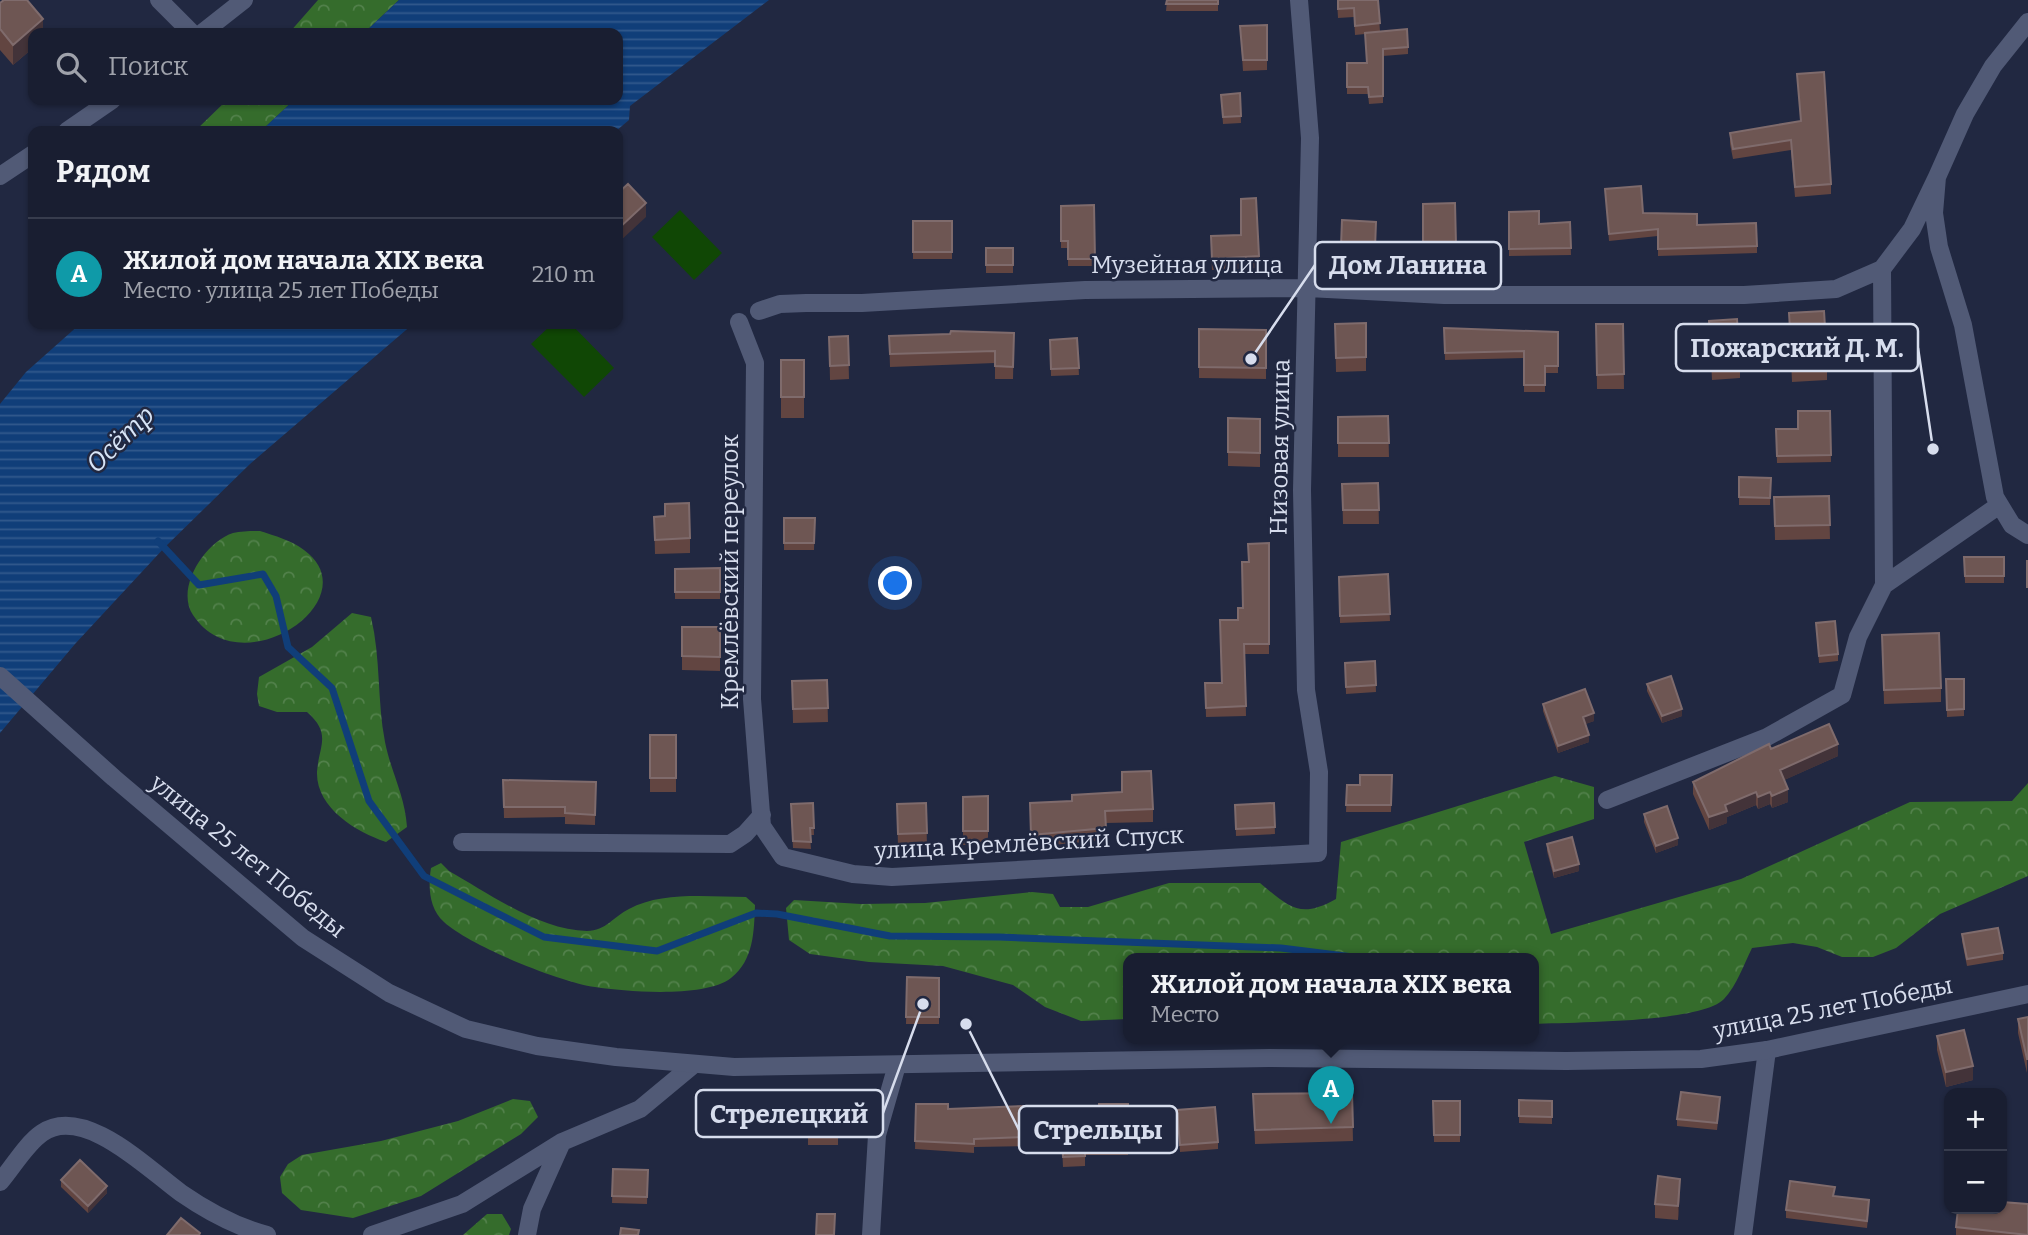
<!DOCTYPE html>
<html lang="ru">
<head>
<meta charset="utf-8">
<style>
	body { margin:0; font-family:Bitter,serif; background:#262b3d; color:#f1f3f6 }
	.controls { position:absolute; right:21px; bottom:21px; display:grid; overflow:hidden; border-radius:14px; box-shadow:0 2px 5px #0004 }
	.controls button { width:63px; height:63px; display:grid; place-items:center; padding:0; border:0; border-bottom:2px solid #373c4d; background:#191e31; color:#f1f3f6; font:35px sans-serif }
	.you { position:absolute; left:896px; top:584px; width:24px; height:24px; margin:-18px; border:5px solid #fff; border-radius:50%; background:#1a73e8; box-shadow:0 0 0 10px #1a73e833 }
	.badge { display:grid; place-items:center; width:46px; height:46px; border-radius:50%; background:#0f766e; color:#fff; font-size:23px; font-weight:700 }
	.pin { position:absolute; translate:-50% -58px; filter:drop-shadow(0 2px 4px #0008) }
	.pin::after { content:''; position:absolute; top:37px; width:24px; height:21px; background:inherit; clip-path:polygon(0 0,100% 0,50% 100%) }
	.popup { position:absolute; left:1123px; top:953px; width:416px; height:91px; box-sizing:border-box; display:grid; place-content:center; border-radius:14px; background:#191e31; filter:drop-shadow(0 2px 5px #0005); font-size:23px; white-space:nowrap; color:#9fa2ab }
	.popup b { font-size:26px; color:#f1f3f6 }
	.popup::after { content:''; position:absolute; left:50%; top:100%; margin-left:-14px; border:14px solid transparent; border-top-color:#191e31 }
	.list { margin:0; padding:0; list-style:none }
	h2 { display:flex; justify-content:space-between; align-items:center; height:91px; margin:0; padding:0 28px; font-size:30px }
	h2 small { font-size:23px; font-weight:400; color:#9fa2ab }
	.list li { display:grid; grid-template-columns:46px 1fr auto; gap:21px; align-items:center; box-sizing:border-box; height:112px; padding:0 28px; border-top:2px solid #373c4d }
	.list b { display:block; font-size:26px; white-space:nowrap }
	.list p { margin:0; font-size:23px; white-space:nowrap; color:#9fa2ab }
	.list em { font-size:23px; font-style:normal; color:#9fa2ab }
	.icon { flex:none; width:38px; height:38px; fill:none; stroke:currentColor; stroke-width:2; stroke-linecap:round; stroke-linejoin:round }
	.map { position:relative; flex:none; width:2028px; height:1235px; overflow:hidden }
	.search { position:absolute; background:#191e31; box-shadow:0 2px 5px #0004; left:28px; top:28px; width:595px; height:77px; display:flex; align-items:center; gap:18px; box-sizing:border-box; padding:0 24px; border-radius:14px; color:#9fa2ab; font-size:26px }
	.panel { position:absolute; background:#191e31; box-shadow:0 2px 5px #0004; left:28px; top:126px; width:595px; height:203px; border-radius:14px }
	.map>svg:first-child { display:block }
</style>
</head>
<body>
<div class="map">
<svg width="2028" height="1235" viewBox="0 0 2028 1235">
	<defs>
		<pattern id="forest-crowns" width="20" height="18" patternUnits="userSpaceOnUse" patternTransform="scale(1.75)"><rect width="20" height="18" fill="#356c2c"/><path d="M2 6a3 3 0 1 1 6 0M12 15a3 3 0 1 1 6 0" fill="none" stroke="#52814b"/></pattern>
		<pattern id="water-rules" width="6" height="5" patternUnits="userSpaceOnUse" patternTransform="scale(1.75)"><rect width="6" height="5" fill="#103e79"/><path d="M0 2.5h6" fill="none" stroke="#32598c"/></pattern>
	</defs>
	<rect width="100%" height="100%" fill="#212841"/>
	<path fill="#104705" d="M680,210L722,253L694,280L652,237Z
		M552,324H571L614,368L584,397L531,344Z"/>
	<path fill="url(#forest-crowns)" d="M318,0H399L364,33H289Z
		M227,100H294L261,131H195Z
		M260,531C275,536 291,540 304,550C371,599 241,688 193,615C175,588 205,542 233,533C241,531 252,531 260,531Z
		M352,613L371,617C381,659 377,701 385,742C391,772 405,796 407,827L386,842C356,832 316,808 317,772C319,745 332,734 307,712H277L259,706L257,694L259,677L312,647Z
		M1555,776L1594,787V819L1524,842L1551,934L1741,879L1910,802L2012,801L2028,783V876L1940,914L1896,948L1873,957H1842L1817,947L1793,943L1752,948C1744,964 1737,985 1724,999C1701,1023 1571,1022 1534,1024V958H1128V1019L1081,1021L1045,1007L1013,985L943,966L869,962L810,954L789,940L786,908L794,900L861,904L925,903L1032,892L1053,894L1060,907H1088L1169,883H1260C1290,908 1300,919 1336,899L1341,842Z
		M441,863L449,871C488,893 541,931 587,931C606,931 614,916 629,909C662,891 710,897 746,897L755,905C754,931 754,960 731,978C705,998 628,992 595,987C560,982 470,946 444,922C429,908 428,887 431,868Z
		M513,1099L530,1101L538,1117L521,1134L421,1196L353,1218L301,1210L282,1193L280,1177L288,1164L302,1155L381,1141L458,1121Z
		M487,1214H502L511,1229L509,1235H463Z"/>
	<path fill="url(#water-rules)" d="M399,0H769L630,106L629,120L616,131H261L294,100H618V33H364Z
		M80,324H413L250,464L165,547L75,644L0,733V404L26,372Z"/>
	<g fill="none" stroke-linecap="round" stroke-linejoin="round">
		<path stroke="#103e79" stroke-width="7" d="M158,541L199,585L263,574L276,596L288,647L332,688L369,801L424,876L544,937L657,951L756,913L777,914L890,936L999,937L1281,948L1361,958"/>
		<path stroke="#515a76" stroke-width="18" d="M159,0L192,33
			M2028,22L1993,66L1965,114L1937,177L1934,213L1939,247L1963,325L1995,497L2012,525L2028,535
			M202,33L244,0
			M67,131L112,100
			M0,176L33,154
			M1882,269L1884,585
			M759,311L780,304L806,303H862L1085,290L1308,288L1444,295H1744L1836,289L1882,269L1912,229L1937,177
			M739,322L755,363L752,699L762,826L783,857L853,874L892,877L1318,853L1319,772L1306,690L1302,490L1310,138L1299,0
			M1607,800L1767,737L1842,695L1858,637L1884,585L1998,506
			M462,842L730,844L745,834L762,815
			M0,1182C13,1167 26,1144 42,1133C84,1104 149,1170 181,1193C207,1211 237,1227 267,1235
			M372,1235L462,1204L562,1142
			M527,1235L532,1209L562,1142L640,1109L693,1065
			M871,1235L877,1135L897,1065
			M1743,1235L1767,1050"/>
		<path stroke="#515a76" stroke-width="18" d="M0,676L114,778L303,938L389,993L466,1029L537,1046L616,1057L734,1067L1269,1058L1566,1061L1701,1059L1767,1050L2028,994"/>
	</g>
	<path fill="#624541" d="M1167,0H1218V11H1166Z
		M1337,0H1378L1380,32L1408,47V54L1383,56V103L1369,104L1368,94H1347V63H1367L1365,34L1355,35L1354,17L1338,18Z
		M0,3L43,33H33V48L13,65L0,50Z
		M1267,25V70L1243,71L1240,26Z
		M1797,74L1831,184V194L1795,197L1791,150L1733,159L1730,144V133L1801,121Z
		M1240,93L1241,123L1223,124L1221,95Z
		M1605,189L1643,213L1697,225L1757,246V253L1658,256V236L1609,241Z
		M1455,203L1456,259L1423,260V204Z
		M1094,205L1095,266H1068V248H1061V206Z
		M1509,212L1539,224L1570,222L1571,255L1509,256Z
		M1342,220L1376,222L1375,255L1341,253Z
		M913,221H952V259H913Z
		M1211,247L1259,256V268L1212,270Z
		M986,248H1013V273H986Z
		M1789,313L1827,359V380L1792,382Z
		M1709,321L1740,364V378L1712,380Z
		M1366,323V371L1336,372L1335,324Z
		M1596,324H1623L1624,389H1597Z
		M1444,328L1558,332V373H1545V392H1524V358L1445,360Z
		M1199,329L1266,330V379L1199,378Z
		M1014,333L1013,379H995V363L890,367L889,336Z
		M848,336L849,379L830,380L829,337Z
		M1077,338L1079,375L1051,376L1050,340Z
		M781,360H804V418H781Z
		M1830,411L1831,462L1777,463L1776,429H1798Z
		M1388,416L1389,457H1338V417Z
		M1228,418L1260,419V467L1228,466Z
		M1739,477L1771,478L1770,505H1739Z
		M1378,483L1379,524H1343L1342,484Z
		M1829,496L1830,539L1775,540L1774,497Z
		M654,517L690,538V553L655,554Z
		M784,518H815L814,550H784Z
		M1269,543V654H1245L1246,716L1206,717L1205,683H1221L1243,608L1248,562Z
		M1964,557H2004V583H1965Z
		M720,568V599H675V569Z
		M1388,574L1390,621L1340,623L1339,577Z
		M1816,623L1838,654V661L1819,663Z
		M682,627H720V671L682,670Z
		M1882,635L1941,688V702L1884,704Z
		M1375,661L1376,692L1346,694L1345,663Z
		M1946,679H1964V716L1947,717Z
		M827,680L828,722L793,723L792,681Z
		M1647,684L1682,716L1662,723L1647,691Z
		M1543,704L1594,721L1585,724L1589,742L1558,753L1543,711Z
		M650,735H676V792H650Z
		M1771,749L1838,756L1784,780L1788,802L1772,808L1770,804L1758,809L1756,805L1727,817V823L1709,830L1693,794V782Z
		M1392,775L1391,812H1346L1347,785H1360Z
		M503,780L596,782L595,825L565,824V817L504,818Z
		M988,796V845H963V797Z
		M813,803L814,835H810L811,849L793,848L791,811Z
		M926,803L927,847L898,848L897,804Z
		M1030,803L1153,809V822L1106,823V840L1031,847Z
		M1274,803L1275,834L1236,836L1235,805Z
		M1644,814L1678,845L1656,853L1644,822Z
		M1547,844L1579,871L1554,878L1547,851Z
		M1962,934L2003,953V960L1967,966L1962,941Z
		M907,977L939,978V1024H906Z
		M2028,1017L2027,1073L2018,1033V1019Z
		M1937,1036L1973,1080L1946,1087L1937,1050Z
		M1352,1093L1353,1141L1255,1144L1253,1094Z
		M1519,1100L1552,1101V1124L1519,1123Z
		M1433,1101H1460V1142H1434Z
		M808,1103H838V1145H808Z
		M916,1104L948,1109L1024,1106L1025,1146L974,1147V1153L915,1149Z
		M1128,1104V1155H1085V1166L1063,1167L1061,1126Z
		M1720,1104L1717,1130L1677,1126V1119Z
		M1177,1110L1218,1142V1149L1180,1152Z
		M613,1169L648,1170L647,1204L612,1203Z
		M61,1180L107,1193L88,1213L61,1187Z
		M1680,1193L1678,1220L1655,1218V1204Z
		M1834,1196L1869,1207L1867,1228L1786,1218V1210Z
		M1956,1227L2028,1235H1956Z"/>
	<path fill="#433339" d="M43,19V33H33V48L13,65V45Z
		M646,203V217L618,243V229Z
		M1682,709V716L1662,723V716Z
		M1594,713V721L1583,725V717Z
		M1589,735V742L1558,753V746Z
		M1838,744V756L1780,782V770Z
		M1788,789V802L1772,808V796Z
		M1756,792V805L1727,817V823L1709,830V817L1725,805Z
		M1770,792V804L1758,809V797Z
		M1678,838V845L1656,853V846Z
		M1579,864V871L1554,878V871Z
		M1973,1066V1080L1946,1087V1072Z
		M1680,1179V1193L1678,1220V1206Z
		M107,1186V1193L88,1213V1206Z"/>
	<path fill="#6e5653" stroke="#7f6b6c" stroke-width="2" d="M4,0H27L43,19L13,45L0,29V3Z
		M1167,0H1218V4H1166Z
		M1338,0H1378L1380,23L1355,26L1354,8L1338,9Z
		M1267,25V60H1243L1240,26Z
		M1407,29L1408,47L1383,49V96L1369,97L1368,87H1347V63H1367L1365,33Z
		M1824,72L1831,184L1795,187L1791,140L1733,149L1730,133L1801,121L1797,74Z
		M1240,93L1241,116L1223,117L1221,95Z
		M628,184L646,203L618,229V193Z
		M1641,186L1643,213L1697,214V225L1756,223L1757,246L1658,249V229L1609,234L1605,189Z
		M1256,198L1259,256L1212,259L1211,236L1241,235V199Z
		M1455,203L1456,245L1423,246V204Z
		M1094,205L1095,259H1068V241H1061V206Z
		M1539,211V224L1570,222L1571,248L1509,249V212Z
		M1342,220L1376,222L1375,248L1341,246Z
		M913,221H952V252H913Z
		M986,248H1013V265H986Z
		M1824,311L1827,359L1792,362L1789,313Z
		M1737,319L1740,364L1712,366L1709,321Z
		M1366,323V357L1336,358L1335,324Z
		M1596,324H1623L1624,374L1597,375Z
		M1444,328L1558,332V366H1545V385H1524V351L1445,353Z
		M1199,329L1266,330V368L1199,367Z
		M951,331L1014,333L1013,367L995,366V351L890,354L889,336L950,334Z
		M848,336L849,365L830,366L829,337Z
		M1077,338L1079,368L1051,369L1050,340Z
		M781,360H804V397H781Z
		M1798,411H1830L1831,455L1777,456L1776,429H1798Z
		M1388,416L1389,443H1338V417Z
		M1228,418L1260,419V453L1228,452Z
		M1739,477L1771,478L1770,498L1739,497Z
		M1378,483L1379,510H1343L1342,484Z
		M1829,496L1830,525L1775,526L1774,497Z
		M689,503L690,538L655,540L654,517L665,516V504Z
		M784,518H815L814,543H784Z
		M1269,543V644H1244L1246,706L1206,708L1205,683H1222L1220,620H1238V608H1243L1242,562H1249L1248,544Z
		M1964,557H2004V576H1965Z
		M2027,561H2028V587H2027Z
		M720,568V592H675V569Z
		M1388,574L1390,614L1340,616L1339,577Z
		M1835,621L1838,654L1819,656L1816,623Z
		M682,627H720V657L682,656Z
		M1939,633L1941,688L1884,690L1882,635Z
		M1375,661L1376,685L1346,687L1345,663Z
		M1671,676L1682,709L1662,716L1647,684Z
		M1946,679H1964V709L1947,710Z
		M827,680L828,708L793,709L792,681Z
		M1585,689L1594,713L1583,717L1589,735L1558,746L1543,704Z
		M1829,724L1838,744L1780,770L1788,789L1772,796L1770,792L1758,797L1756,792L1725,805L1727,811L1709,817L1693,782L1769,744L1771,749Z
		M650,735H676V778H650Z
		M1151,771L1153,809L1105,811L1106,828L1031,835L1030,803L1072,801V795L1122,792V772Z
		M1360,775H1392L1391,805H1346L1347,785H1360Z
		M503,780L596,782L595,815L565,813V807H504Z
		M988,796V831H963V797Z
		M813,803L814,828H810L811,842L793,841L791,804Z
		M926,803L927,833L898,834L897,804Z
		M1274,803L1275,827L1236,829L1235,805Z
		M1667,806L1678,838L1656,846L1644,814Z
		M1572,837L1579,864L1554,871L1547,844Z
		M1998,928L2003,953L1967,959L1962,934Z
		M907,977L939,978V1017H906Z
		M2028,1017V1059H2027L2018,1019Z
		M1964,1030L1973,1066L1946,1072L1937,1036Z
		M1681,1092L1720,1097L1717,1123L1677,1119Z
		M1352,1093L1353,1127L1255,1130L1253,1094Z
		M1519,1100L1552,1101V1117L1519,1116Z
		M1433,1101H1460V1135H1434Z
		M808,1103H838V1131H808Z
		M916,1104H948V1109L1024,1106L1025,1137L974,1139V1144L915,1141Z
		M1099,1104H1128V1144H1085V1156L1063,1157L1061,1116L1099,1114Z
		M1215,1107L1218,1142L1180,1145L1177,1110Z
		M80,1160L107,1186L88,1206L61,1180Z
		M613,1169L648,1170L647,1197L612,1196Z
		M1658,1176L1680,1179L1678,1206L1655,1204Z
		M1790,1181L1835,1187L1833,1196L1869,1200L1867,1221L1786,1210Z
		M2002,1202L2028,1204V1235L1956,1227L1958,1209H2002Z
		M817,1214H835L834,1235H816Z
		M181,1218L200,1233L199,1235H167Z
		M621,1228L639,1230L638,1235H620Z"/>
	<g text-anchor="middle" stroke-width="5" stroke-linejoin="round" paint-order="stroke">
		<g font-size="24" fill="#d7dded" stroke="#212841">
			<text x="1187" y="273">Музейная улица</text>
			<text transform="translate(1280 447) rotate(-89)" y="8">Низовая улица</text>
			<text transform="translate(730 572) rotate(-90)" y="8">Кремлёвский переулок</text>
			<text transform="translate(1029 843) rotate(-3)" y="8">улица Кремлёвский Спуск</text>
			<text transform="translate(248 856) rotate(39)" y="8">улица 25 лет Победы</text>
			<text transform="translate(1833 1008) rotate(-11)" y="8">улица 25 лет Победы</text>
		</g>
		<g font-size="26" font-style="italic" fill="#d8e5f7" stroke="#212841">
			<text transform="translate(120 439) rotate(-44)" y="9">Осётр</text>
		</g>
	</g>
	<path fill="none" stroke="#d7dded" stroke-width="2.5" d="M1251 359L1315 265M1933 449L1918 348M923 1004L883 1113M966 1024L1019 1130"/>
	<g fill="#d7dded" stroke="#212841" stroke-width="2.5">
		<circle cx="1251" cy="359" r="7"/>
		<circle cx="1933" cy="449" r="7"/>
		<circle cx="923" cy="1004" r="7"/>
		<circle cx="966" cy="1024" r="7"/>
	</g>
	<g fill="#212841" stroke="#d7dded" stroke-width="2.5">
		<rect x="1315" y="242" width="186" height="47" rx="7"/>
		<rect x="1676" y="324" width="242" height="47" rx="7"/>
		<rect x="696" y="1090" width="187" height="47" rx="7"/>
		<rect x="1019" y="1106" width="158" height="47" rx="7"/>
	</g>
	<g font-size="26" text-anchor="middle" font-weight="bold" fill="#d7dded">
		<text x="1408" y="274">Дом Ланина</text>
		<text x="1797" y="357">Пожарский Д. М.</text>
		<text x="789" y="1123">Стрелецкий</text>
		<text x="1098" y="1139">Стрельцы</text>
	</g>
</svg>
<div class="controls">
<button>+</button>
<button>−</button>
</div>
<div class="you"></div>
<div class="pin badge" style="left:1331px;top:1124px;background:#0f9aa8">A</div>
<div class="popup"><b>Жилой дом начала XIX века</b>Место</div>
<div class="search"><svg class="icon" aria-label="search" viewBox="0 0 24 24"><circle cx="10" cy="10" r="6"/><path d="M15 15l6 6"/></svg>Поиск</div>
<section class="panel">
<h2>Рядом<small></small></h2>
<ul class="list">
<li><span class="badge" style="background:#0f9aa8">A</span><div><b>Жилой дом начала XIX века</b><p>Место · улица 25 лет Победы</p></div><em>210 m</em></li>
</ul>
</section>
</div>
</body>
</html>
